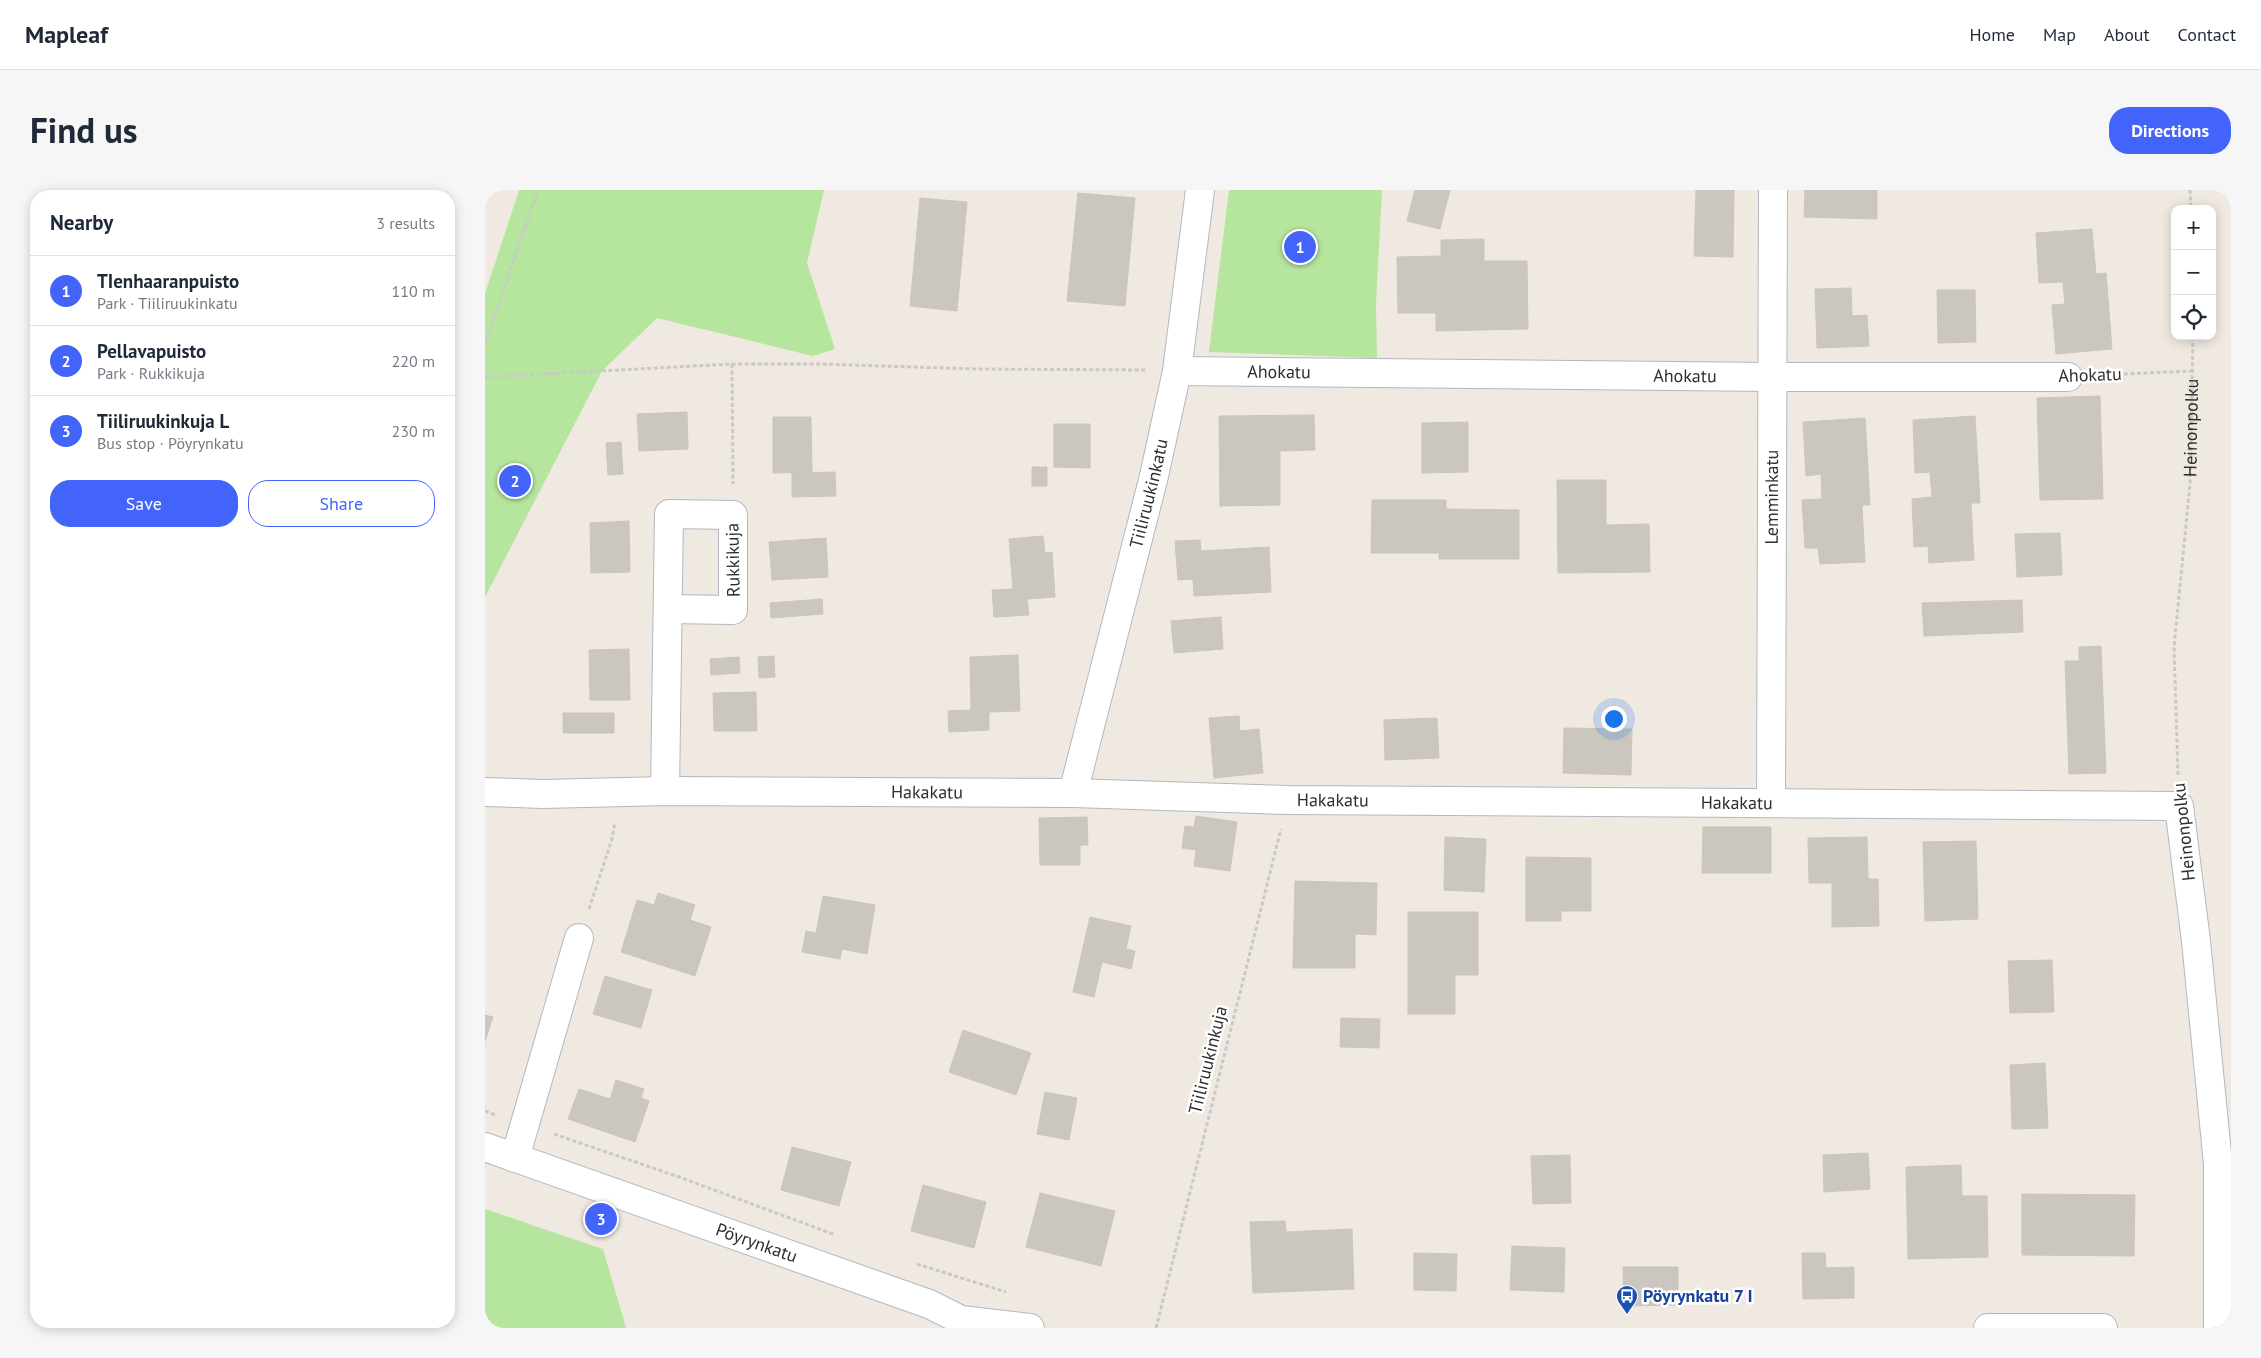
<!DOCTYPE html>
<html lang="en">
<head>
<meta charset="utf-8">
<style>
	body { margin:0; font-family:"PT Sans",sans-serif; background:#f6f6f7; color:#1f2937 }
	.controls { position:absolute; right:15px; top:15px; display:grid; overflow:hidden; border-radius:10px; box-shadow:0 2px 12px #0003 }
	.controls button { width:45px; height:45px; display:grid; place-items:center; padding:0; border:0; border-bottom:1px solid #e0e1e3; background:#fff; color:#1f2937; font:25px sans-serif }
	.you { position:absolute; left:1128px; top:528px; width:18px; height:18px; margin:-12px; border:4px solid #fff; border-radius:50%; background:#1a73e8; box-shadow:0 0 0 8px #1a73e833 }
	.badge { display:grid; place-items:center; width:32px; height:32px; border-radius:50%; background:#4264fb; color:#fff; font-size:16px; font-weight:700 }
	.pin { position:absolute; translate:-50% -50%; border:2px solid #fff; box-shadow:0 1px 5px #0006 }
	.list { margin:0; padding:0; list-style:none }
	h2 { display:flex; justify-content:space-between; align-items:center; height:65px; margin:0; padding:0 20px; font-size:21px }
	h2 small { font-size:16px; font-weight:400; color:#747a83 }
	.list li { display:grid; grid-template-columns:32px 1fr auto; gap:15px; align-items:center; box-sizing:border-box; height:70px; padding:0 20px; border-top:1px solid #e0e1e3 }
	.list b { display:block; font-size:19px; white-space:nowrap }
	.list p { margin:0; font-size:16px; white-space:nowrap; color:#747a83 }
	.list em { font-size:16px; font-style:normal; color:#747a83 }
	.actions { display:flex; gap:10px; padding:15px 20px }
	.actions a { flex:1; padding:11px 0; border:1px solid #4264fb; border-radius:20px; text-align:center; font-size:18px; color:#4264fb }
	.actions .main { background:#4264fb; color:#fff }
	.icon { flex:none; width:28px; height:28px; fill:none; stroke:currentColor; stroke-width:2; stroke-linecap:round; stroke-linejoin:round }
	.map { position:relative; flex:none; width:1746px; height:1138px; overflow:hidden; border-radius:20px }
	header { display:flex; align-items:center; gap:30px; box-sizing:border-box; height:70px; padding:0 25px; background:#fff; border-bottom:1px solid #e0e1e3 }
	header strong { font-size:24px }
	nav { display:flex; gap:28px; margin-inline-start:auto; font-size:18px }
	.intro { display:flex; align-items:center; justify-content:space-between; box-sizing:border-box; height:120px; padding:0 30px }
	h1 { margin:0; font-size:35px }
	.button { padding:12px 22px; border-radius:20px; background:#4264fb; color:#fff; font-size:18px; font-weight:700 }
	main { display:flex; gap:30px; padding:0 30px }
	aside { flex:1; background:#fff; border-radius:20px; box-shadow:0 2px 12px #0003 }
	.map>svg:first-child { display:block }
</style>
</head>
<body>
<header>
<strong>Mapleaf</strong>
<nav><a>Home</a><a>Map</a><a>About</a><a>Contact</a></nav>
</header>
<div class="intro"><h1>Find us</h1><a class="button">Directions</a></div>
<main>
<aside>
<h2>Nearby<small>3 results</small></h2>
<ul class="list">
<li><span class="badge">1</span><div><b>TIenhaaranpuisto</b><p>Park · Tiiliruukinkatu</p></div><em>110 m</em></li>
<li><span class="badge">2</span><div><b>Pellavapuisto</b><p>Park · Rukkikuja</p></div><em>220 m</em></li>
<li><span class="badge">3</span><div><b>Tiiliruukinkuja L</b><p>Bus stop · Pöyrynkatu</p></div><em>230 m</em></li>
</ul>
<div class="actions"><a class="main">Save</a><a>Share</a></div>
</aside>
<div class="map">
<svg width="1746" height="1138" viewBox="0 0 1746 1138">
	<rect width="100%" height="100%" fill="#efe9e1"/>
	<path fill="#b6e59e" d="M34,0H339L322,73L350,159L328,166L172,128L117,181L0,407V104Z
		M744,0H897L891,114L892,168L724,162Z
		M0,1019L118,1059L141,1138H0Z"/>
	<path fill="#cbc7bf" stroke="#cbc5ba" d="M930,0H965L955,39L922,31Z
		M1211,0H1249L1248,67L1209,66Z
		M1320,0H1392V29L1319,27Z
		M593,3L650,8L640,116L582,111Z
		M435,8L482,12L472,121L425,116Z
		M1607,39L1611,84L1621,83L1627,159L1571,164L1567,115L1580,114L1578,92L1554,93L1551,43Z
		M999,49V71H1042L1043,139L951,141V123H913L912,67L956,66V50Z
		M1366,98L1367,126L1382,125L1384,156L1332,158L1330,99Z
		M1452,100H1490L1491,152L1453,153Z
		M1615,206L1618,309L1555,310L1552,208Z
		M202,222L203,259L154,261L152,224Z
		M829,225L830,260L795,261V315L735,316L734,226Z
		M1490,226L1495,313H1486L1489,370L1444,373L1443,356L1429,357L1427,309L1447,307L1445,282L1430,283L1428,230Z
		M288,227H326L327,282L288,283Z
		M1380,228L1385,315H1377L1380,372L1335,374L1333,358H1320L1317,310L1337,309L1336,284L1321,286L1318,232Z
		M983,232V282L937,283V233Z
		M569,234H605V278L569,277Z
		M136,252L138,284L123,285L121,253Z
		M547,277H562V296H547Z
		M350,282L351,306L307,307V283Z
		M1072,290H1121V335L1164,334L1165,382L1073,383Z
		M887,310H961V319L1034,320V369H954V363H886Z
		M144,331L145,382L106,383L105,333Z
		M1575,343L1577,385L1532,387L1530,344Z
		M558,346L560,363L567,362L570,407L542,409L544,425L509,427L507,400L528,399L524,349Z
		M341,348L343,387L287,390L284,352Z
		M715,350L716,361L784,357L786,402L709,406L708,389L693,390L690,351Z
		M337,409L338,424L286,428L285,413Z
		M1537,410L1538,442L1439,446L1437,413Z
		M736,427L738,459L689,463L686,431Z
		M1616,456L1621,583L1584,584L1580,471H1594V457Z
		M144,459L145,510H105L104,460Z
		M533,465L535,521L504,522V540L464,542L463,521L486,520L485,467Z
		M289,466L290,487L274,488L273,467Z
		M254,467L255,483L226,485L225,469Z
		M271,502L272,541H229L228,503Z
		M78,523H129V543H78Z
		M754,526L755,541L774,539L778,583L729,588L724,528Z
		M952,528L954,568L900,570L899,530Z
		M1079,538L1147,539L1146,585L1078,583Z
		M711,626L752,632L745,681L709,676L711,660L697,658L700,636L709,637Z
		M602,627L603,655H595V675H555L554,628Z
		M1218,637H1286V683H1217Z
		M960,647L1001,649L999,702L959,700Z
		M1382,647L1383,689H1393L1394,736L1347,737V693H1324L1323,648Z
		M1491,651L1493,729L1440,731L1438,652Z
		M1041,667L1106,668V721H1076V731H1041Z
		M810,691L892,693L891,745L870,744V778H808Z
		M173,703L210,715L205,730L226,737L210,786L136,762L152,710L169,715Z
		M338,706L390,715L382,764L357,759L355,769L317,762L321,741L331,743Z
		M923,722H993V785H970V824H923Z
		M605,727L646,736L641,759L650,761L646,779L617,772L609,807L588,802Z
		M1567,770L1569,822L1525,823L1523,771Z
		M120,786L167,800L156,838L108,824Z
		M0,825L8,827L0,851Z
		M856,828L895,829L894,858L855,857Z
		M478,840L546,863L531,905L464,882Z
		M1560,873L1563,938L1527,939L1525,875Z
		M131,890L159,899L156,908L164,911L150,952L83,929L94,899L125,909Z
		M560,902L592,908L584,950L552,944Z
		M307,957L366,972L354,1016L296,1000Z
		M1383,963L1385,999L1339,1002L1338,965Z
		M1085,965L1086,1013L1048,1014L1046,966Z
		M1476,975L1477,1006H1502L1503,1067L1423,1069L1421,977Z
		M438,995L501,1012L489,1058L426,1041Z
		M555,1003L630,1021L616,1076L541,1057Z
		M1537,1004L1650,1005L1649,1066L1537,1065Z
		M800,1031L801,1042L867,1039L869,1099L768,1103L765,1032Z
		M1027,1056L1080,1058L1079,1102L1025,1100Z
		M929,1063L972,1064L971,1101L929,1100Z
		M1317,1063H1340L1341,1078L1369,1077V1108L1318,1109Z
		M1138,1077H1193V1115L1139,1116Z"/>
	<g fill="none" stroke-linecap="round" stroke-linejoin="round">
		<g stroke="#b4b7c1" stroke-width="30">
			<g id="minor">
				<path id="s2" d="M692,181L1288,187H1583"/>
				<path d="M180,601L184,324L248,325V420L183,419"/>
				<path id="s3" d="M0,602L58,604L180,601L588,603L804,610L1694,616L1711,751L1733,974V1138"/>
				<path id="s4" d="M588,603L669,286L692,181L715,0"/>
				<path id="s5" d="M1286,613L1288,0"/>
				<path id="s6" d="M0,957L444,1114L476,1130L545,1138"/>
				<path d="M30,968L94,748"/>
				<path d="M1503,1138H1618"/>
			</g>
		</g>
		<g stroke="#c9c9c9" stroke-width="3" stroke-dasharray="4 2.5" stroke-linecap="butt">
			<path d="M1705,0L1706,19"/>
			<path d="M0,154L53,0"/>
			<path d="M247,174L248,294"/>
			<path d="M1613,185L1708,181"/>
			<path d="M0,187L247,174H334L492,179L662,180"/>
			<path id="s1" d="M1693,585L1689,457L1705,294L1708,146"/>
			<path d="M104,719L127,649L130,632"/>
			<path d="M0,921L11,925"/>
			<path d="M69,944L194,987L348,1044"/>
			<path d="M432,1074L521,1102"/>
			<path d="M671,1138L796,639"/>
		</g>
		<use href="#minor" stroke="#fff" stroke-width="28"/>
	</g>
	<defs>
		<g id="bus-pin" transform="scale(1.125)"><path d="M0 17L-7.5 6A9.5 9.5 0 1 1 7.5 6Z" fill="#1a4fb4" stroke="#fff"/><path d="M-5-6H5V4H4V6H2V4H-2V6H-4V4H-5ZM-3.5-4V0h7V-4ZM-3.5 1.2v1.5H-2V1.2ZM2 1.2v1.5H3.5V1.2Z" fill="#fff"/></g>
	</defs>
	<g fill-rule="evenodd">
		<use href="#bus-pin" x="1142" y="1106"/>
	</g>
	<g text-anchor="middle" stroke-width="5" stroke-linejoin="round" paint-order="stroke">
		<g font-size="18" fill="#2e2e2e" stroke="#fff">
			<text dy="6" stroke="none"><textPath href="#s2" startOffset="102">Ahokatu</textPath></text>
			<text transform="translate(1605 185) rotate(-2)" y="6">Ahokatu</text>
			<text dy="6" stroke="none"><textPath href="#s2" startOffset="508">Ahokatu</textPath></text>
			<text dy="6" stroke="none"><textPath href="#s1" startOffset="348">Heinonpolku</textPath></text>
			<text dy="6" stroke="none"><textPath href="#s4" startOffset="309">Tiiliruukinkatu</textPath></text>
			<text dy="6" stroke="none"><textPath href="#s5" startOffset="306">Lemminkatu</textPath></text>
			<text transform="translate(248 370) rotate(-91)" y="6">Rukkikuja</text>
			<text dy="6" stroke="none"><textPath href="#s3" startOffset="442">Hakakatu</textPath></text>
			<text dy="6" stroke="none"><textPath href="#s3" startOffset="848">Hakakatu</textPath></text>
			<text dy="6" stroke="none"><textPath href="#s3" startOffset="1252">Hakakatu</textPath></text>
			<text transform="translate(1699 642) rotate(-96)" y="6">Heinonpolku</text>
			<text transform="translate(723 870) rotate(-76)" y="6">Tiiliruukinkuja</text>
			<text dy="6" stroke="none"><textPath href="#s6" startOffset="288">Pöyrynkatu</textPath></text>
		</g>
		<g font-size="18" font-weight="bold" fill="#164399" stroke="#fff" text-anchor="start">
			<text x="1158" y="1112">Pöyrynkatu 7 I</text>
		</g>
	</g>
</svg>
<div class="controls">
<button>+</button>
<button>−</button>
<button><svg class="icon" aria-label="locate" viewBox="0 0 24 24"><circle cx="12" cy="12" r="6"/><path d="M12 2v4M12 18v4M2 12h4M18 12h4"/></svg></button>
</div>
<div class="you"></div>
<div class="pin badge" style="left:815px;top:57px">1</div>
<div class="pin badge" style="left:30px;top:291px">2</div>
<div class="pin badge" style="left:116px;top:1029px">3</div>
</div>
</main>
</body>
</html>
